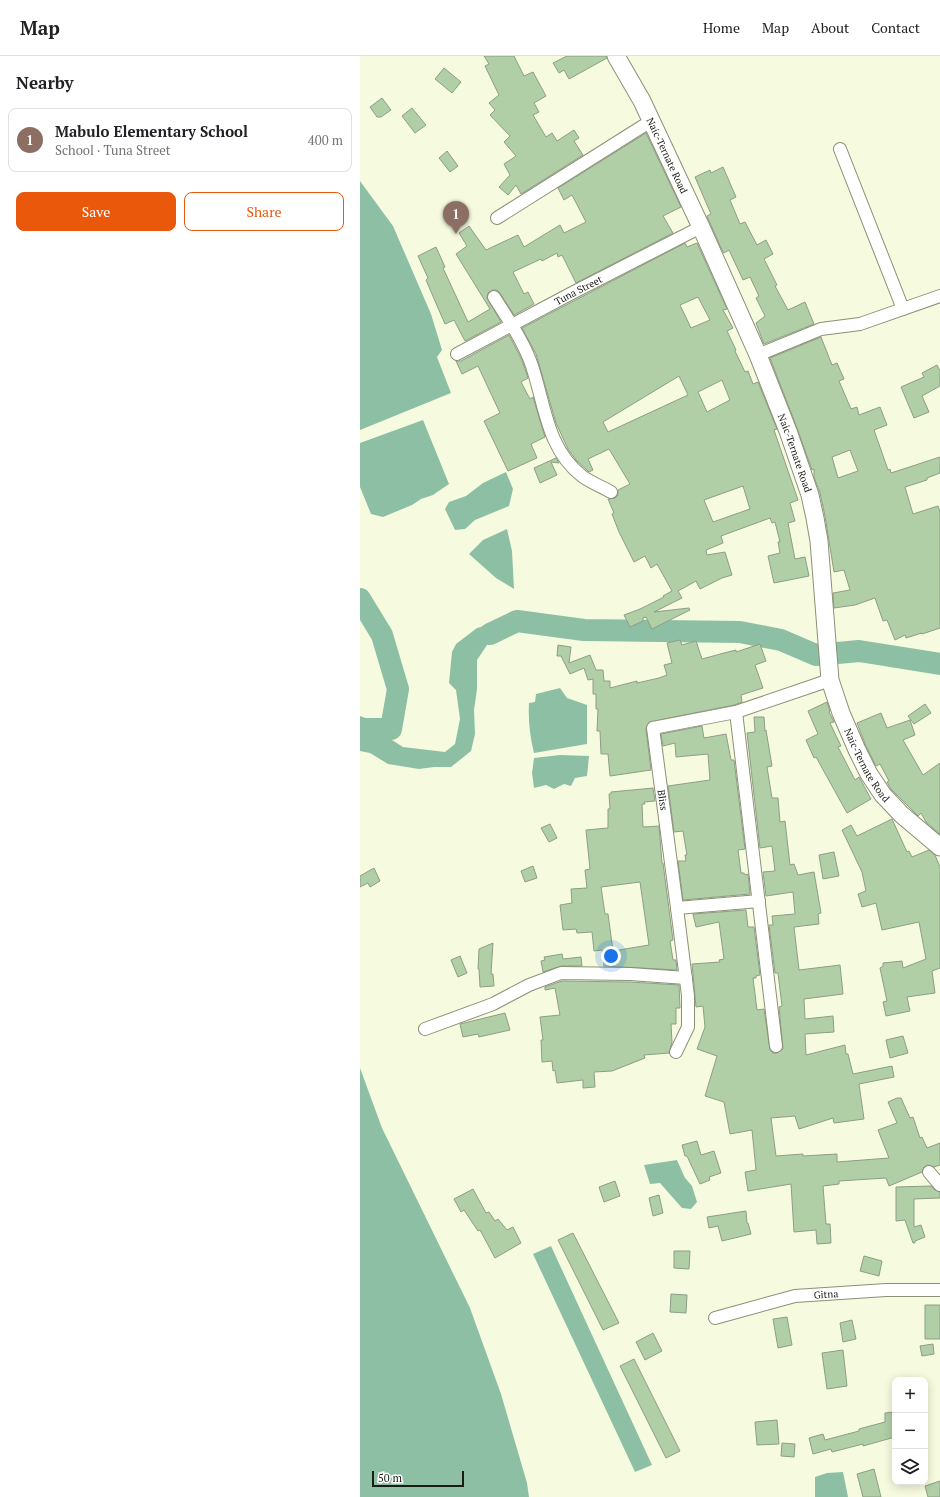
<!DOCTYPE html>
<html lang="en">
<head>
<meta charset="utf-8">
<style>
  :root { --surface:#fff; --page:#f2f2f2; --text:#202124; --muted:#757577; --line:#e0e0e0; --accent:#ea580c }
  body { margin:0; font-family:"PT Serif",serif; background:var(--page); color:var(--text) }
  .controls { position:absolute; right:12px; bottom:12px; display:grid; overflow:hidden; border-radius:8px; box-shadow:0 2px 10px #0003 }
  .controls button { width:36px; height:36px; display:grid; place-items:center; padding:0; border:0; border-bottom:1px solid var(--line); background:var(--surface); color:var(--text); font:20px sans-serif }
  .scale { position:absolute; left:12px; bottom:10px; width:92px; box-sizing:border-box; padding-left:4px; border:2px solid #1b1d13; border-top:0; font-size:11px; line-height:14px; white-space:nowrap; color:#1b1d13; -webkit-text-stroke:3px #fff; paint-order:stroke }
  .you { position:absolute; left:251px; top:900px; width:14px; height:14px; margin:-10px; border:3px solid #fff; border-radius:50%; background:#1a73e8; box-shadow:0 0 0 6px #1a73e833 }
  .badge { display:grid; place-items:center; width:26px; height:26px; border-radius:50%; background:var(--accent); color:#fff; font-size:13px; font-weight:700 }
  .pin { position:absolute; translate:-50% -33px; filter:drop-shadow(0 1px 2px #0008) }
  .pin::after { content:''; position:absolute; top:21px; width:14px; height:12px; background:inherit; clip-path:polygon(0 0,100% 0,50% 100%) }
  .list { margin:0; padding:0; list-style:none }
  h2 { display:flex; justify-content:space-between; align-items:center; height:52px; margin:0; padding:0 16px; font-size:17px }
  h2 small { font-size:13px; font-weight:400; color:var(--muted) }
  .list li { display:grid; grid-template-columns:26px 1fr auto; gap:12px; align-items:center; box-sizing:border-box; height:64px; margin:0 8px 8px; padding:0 8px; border:1px solid var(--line); border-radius:8px }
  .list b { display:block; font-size:15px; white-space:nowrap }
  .list p { margin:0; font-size:13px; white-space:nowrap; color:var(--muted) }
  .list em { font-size:13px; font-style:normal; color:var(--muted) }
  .actions { display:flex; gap:8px; padding:12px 16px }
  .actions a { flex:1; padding:9px 0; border:1px solid var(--accent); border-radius:8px; text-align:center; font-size:14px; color:var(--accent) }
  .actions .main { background:var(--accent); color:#fff }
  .icon { flex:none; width:22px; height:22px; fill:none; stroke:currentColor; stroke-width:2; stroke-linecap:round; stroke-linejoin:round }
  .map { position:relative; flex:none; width:580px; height:1441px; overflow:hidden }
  header { display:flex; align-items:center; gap:24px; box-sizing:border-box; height:56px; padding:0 20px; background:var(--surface); border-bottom:1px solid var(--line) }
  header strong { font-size:19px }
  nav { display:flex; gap:22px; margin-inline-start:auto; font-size:14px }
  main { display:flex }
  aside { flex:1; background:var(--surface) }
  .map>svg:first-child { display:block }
  .water { fill:#8dbfa5 }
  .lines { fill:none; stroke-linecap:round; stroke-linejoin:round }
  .river { stroke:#8dbfa5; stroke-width:22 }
  .building { fill:#b0cfa6; stroke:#8d9e87; fill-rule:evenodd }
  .minor-casing { stroke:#8b9076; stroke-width:14 }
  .secondary-casing { stroke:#8b9076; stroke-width:19 }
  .minor { stroke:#fff; stroke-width:12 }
  .secondary { stroke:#fff; stroke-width:17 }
  .labels { text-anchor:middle; stroke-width:3; stroke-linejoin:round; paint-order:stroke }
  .street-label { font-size:10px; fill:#1b1d13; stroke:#fff }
</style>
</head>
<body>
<header>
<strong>Map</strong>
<nav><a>Home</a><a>Map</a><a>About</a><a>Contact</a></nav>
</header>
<main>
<aside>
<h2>Nearby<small></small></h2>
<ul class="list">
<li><span class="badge" style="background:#8d6e63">1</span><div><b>Mabulo Elementary School</b><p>School · Tuna Street</p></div><em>400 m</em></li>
</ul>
<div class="actions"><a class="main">Save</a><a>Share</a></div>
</aside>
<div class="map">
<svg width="580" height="1441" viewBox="0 0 580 1441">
  <rect width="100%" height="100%" fill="#f6fbdf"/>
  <path class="water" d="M0 125 33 170 71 258 82 294 77 301 91 337 0 374Z
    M63 364 89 428 73 439 61 443 52 449 23 461 11 458 0 431V387Z
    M146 416 153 433 149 450 115 464 105 473 95 474 85 453 89 446 106 440 123 427Z
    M147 473 152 495 154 533 136 522 109 498 123 484Z
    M157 565 129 586 117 604V633L114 654 115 678 111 695 91 711H74L59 713 28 708 10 697 0 695V660L11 664 32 684 43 691 85 696 95 688 100 663 96 634 89 627 92 596 96 588 117 572 140 566Z
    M200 632 207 642 227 649V688L174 697C170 680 168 665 169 647L175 646 176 638Z
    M200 699 229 700 227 720 215 722 211 730 204 728 194 733 186 729 174 732 172 717 174 702Z
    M0 1012 22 1072 110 1252 141 1338 167 1427 169 1441H0Z
    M317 1104 325 1122 332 1130 337 1146 331 1153 322 1152 300 1127 290 1128 284 1109Z
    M191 1190 292 1409 275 1416 173 1198Z
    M483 1416 488 1441H455V1421L467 1417Z"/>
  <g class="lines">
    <path class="river" d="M0 543 22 579 38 633 31 673H0
      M130 578 157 565 224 574 380 576 421 584 456 599 499 595 580 608"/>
  </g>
  <path class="building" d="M124 0H154L164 20 173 16 186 40 174 47 179 56 173 59 186 81 192 77 197 85 214 74 219 82 214 85 223 99 161 138 156 129 148 139 139 131 150 119 144 108 156 100 144 86 150 80 130 59 135 54 129 47 139 39 125 10 129 8Z
    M207 0H246L247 2 209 23 204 14 199 17 193 7Z
    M84 12 101 26 92 37 75 23Z
    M22 42 31 54 21 61H17L10 51Z
    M52 52 66 69 55 77 42 60Z
    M286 77 321 151 303 160 313 177 216 227 202 199 198 201 197 197 182 205 181 203 153 216 164 238 168 236 174 248 154 259 140 237 137 234H133L128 237 127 242 141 266 105 285 94 264 85 268 66 224 68 222 58 200 76 191 85 211 83 212 108 266 130 253 96 198 107 190 99 177 109 170 126 194 158 179 164 191 200 169 204 177 226 166 212 139 204 144 198 132Z
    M87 95 98 110 90 116 79 102Z
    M363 111 376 141 370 144 380 168 385 166 397 189 406 184 413 198 404 203 417 229 415 230 428 254 445 246 454 268 404 288 396 267 405 260 396 242 399 240 390 221 383 224 369 194 364 197 361 192 347 160 351 158 335 121 350 114 351 117Z
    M325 187 327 191 337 187 367 253 363 254 373 272 367 275 376 294 375 295 385 316 388 315 393 328 398 326 417 373 414 374 438 444 430 447 435 465 428 467 435 503 445 501 449 520 414 527 408 500 420 497 418 486H420L415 466 412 467 410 462 361 480 363 487 346 494 347 499 365 496 372 519 362 522 340 533 336 525 318 535 322 542 294 556 329 552 330 554 292 573 286 561 283 562V565L270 571 264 559 280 553 304 541 303 540 312 535 297 508 291 512 285 500 274 506 259 476 252 458 254 457 248 443 255 442 258 439V434L270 428 249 393 228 403 233 414 229 416 216 404 208 393 196 367 176 298 162 272ZM338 241 350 264 331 272 320 249ZM319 320 328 339 248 376 243 366ZM362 324 370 344 347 356 338 336ZM383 430 390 453 353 466 344 444Z
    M149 279 162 304 168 322 161 326 170 343 173 341 185 381 171 388 177 402 148 415 124 365 140 357 118 310 102 318 96 305H101Z
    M461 281 472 309 477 307 484 323 479 325 491 353 497 351 499 359 520 351 527 369 514 374 528 414 530 413 531 417 580 401V417L567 422V424L545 431 553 458 578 450 580 456V572L562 578V577L546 582 545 579 535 584 527 564 523 565 515 542 495 549 474 552 473 537 490 534 484 514 474 516 465 460 460 437 454 421V413L452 414 437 372 410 302ZM490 394 498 415 478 422 472 401Z
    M577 309 580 315V330L562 340 569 356 554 362 541 331 564 321 562 317Z
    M196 402 199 407 191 406 197 419 180 427 174 412Z
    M320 584 322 589 336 585 342 603 364 597 376 594V596L400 588 406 605 395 609 403 632 381 639 382 646 374 649 289 666 286 673 291 714 250 720 248 698H241L240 675H237L238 653H236V638H233V623L228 624 224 612 210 618 201 600H197L198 589 211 591 209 607 230 599 236 614H243L244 625H250V632L277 625V627L299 622 307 619 304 609 312 607 307 587Z
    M467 646 470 655 469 656 474 666 470 667 481 690 478 691 495 724 499 721 511 743 487 757 456 701 454 702 446 684 458 678 448 655Z
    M565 648 571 657 554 668 548 660Z
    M521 657 527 672 550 664 555 679 543 684 563 719 580 707V778L566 766 561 757 558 760 531 733 527 726 529 725 520 708 516 710 506 690 497 667Z
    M394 661H404L405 675 406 674 412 710 407 711 412 742H418L420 766 425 765 430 809 434 808 438 819 454 816 461 857 458 858 459 868 434 871 439 914 480 909 483 938 444 943 445 963 473 960 474 976 445 978 446 999 485 989 486 998H488L493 1018 532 1010 534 1021 499 1028 504 1063 474 1067 473 1062 439 1073 435 1060 411 1062 416 1100 443 1098V1100L477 1098V1106L529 1102 518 1074 537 1067 528 1046 537 1042H541L550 1062 553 1061 560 1082 562 1081 567 1092 580 1087V1109L574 1111 567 1109 564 1111 562 1116 529 1130 526 1122 479 1125V1128L463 1130 466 1168H470L471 1187 457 1188 456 1174 434 1176 431 1128 388 1135 385 1116 396 1114 392 1074 370 1078 364 1046 345 1040 357 1000 337 993 345 971 343 950 336 951 332 908 360 906 359 904 364 903 359 866 336 871 333 858 386 854 388 871H394L400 919 396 920V922H393L397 954 404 953 410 994 413 997H417L423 993 419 951 422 950 418 917H415L409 869H413L412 860 435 858 433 836 406 840 403 816 415 815 412 790 400 792 387 677 395 676Z
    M342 670 344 682 366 678 371 704H374L385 793 378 794 381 817H384L385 819 388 818 390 838 323 844 318 805H326L325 799H327L323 775 314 776 308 730 350 724 348 698 316 701 315 687 303 690 301 678Z
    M293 732 295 745 284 746 285 748H282L283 771 299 770 302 807H303L313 884 310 885 313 904H316L317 914 244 910 242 894 234 895 232 876 217 877 216 873 203 874 200 849 212 847 211 833 227 832 225 814 230 813 226 774 248 772V753H250L249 738H251V736ZM280 826 289 889 253 895 248 858H245L241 831Z
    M532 763 547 796 549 795 552 801 569 794 575 799 580 811V912L572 915 575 937 547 941 550 955 526 960 523 946 527 945 520 912 523 910V907L542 905 543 912 566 903 559 866 522 874 516 847 502 851 498 838 506 835 502 816 482 774 491 769 497 780Z
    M190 768 197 782 189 786 181 772Z
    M474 796 479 820 463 823 459 799Z
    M173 810 177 822 165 826 161 815Z
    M14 812 20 825 10 831 8 827 0 831V820Z
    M133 887 131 918H133L134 930 120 931 119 913H118L119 893Z
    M202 898 203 903 221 901 222 910H201L183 916 181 905 185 904 184 901Z
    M100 900 107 917 98 921 91 904Z
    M202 925 270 926 319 929 320 952H316V968H311L312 986 309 997 284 999 285 1002 252 1015 234 1016 235 1031 223 1032V1024L197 1027 195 1014 193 1015 192 1005 182 1006 181 984H183L180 961 200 959 195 932 185 934V931Z
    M145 957 150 974 119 981 118 978 103 981 100 968Z
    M543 980 548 997 530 1002 526 984Z
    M337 1085 341 1099 354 1095 361 1117 349 1121 350 1124 340 1128 327 1100H325L322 1089Z
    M255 1125 260 1140 244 1146 239 1131Z
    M571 1130 575 1134 580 1136V1142L554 1143V1171L561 1169 565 1181 555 1185V1187H553L545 1164 536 1165V1131Z
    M113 1133 126 1157 129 1156 135 1165 138 1163 147 1174 153 1171 161 1187 135 1202 120 1174 118 1175 104 1154 101 1156 94 1143Z
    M299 1139 303 1157 293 1160 289 1142Z
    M386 1155 387 1167H388L391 1178 362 1185 358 1170 349 1172 347 1161Z
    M213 1177 259 1267 243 1274 198 1184Z
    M314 1195H330L329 1213 314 1212Z
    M504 1200 522 1205 519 1220 500 1215Z
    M311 1238 327 1239 326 1257 310 1256Z
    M565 1249H580V1283H565Z
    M427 1261 432 1289 418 1292 413 1263Z
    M492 1264 496 1283 483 1286 480 1267Z
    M293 1277 302 1295 285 1304 276 1286Z
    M573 1288 574 1298 562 1300 560 1290Z
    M483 1294 487 1330 467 1333 462 1297Z
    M274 1303 320 1395 306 1402 260 1310Z
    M535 1356V1381L503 1390V1388L472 1396 471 1393 453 1398 449 1382 463 1378 465 1384 499 1375V1373L525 1366V1357Z
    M417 1364 419 1388 397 1389 395 1366Z
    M422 1387 435 1388 434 1401 421 1400Z
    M514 1413 521 1441H503L497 1418Z
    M580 1425V1441H568L565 1430Z"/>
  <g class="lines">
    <g class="minor-casing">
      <g id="minor">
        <path d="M480 93 543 253"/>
        <path d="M137 162 291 65"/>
        <path d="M134 241C148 263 164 286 172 310 185 349 187 393 222 420 230 426 242 431 251 436"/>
        <path id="s1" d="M97 298 212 237 341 171"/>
        <path d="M398 299 461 273 500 268 580 240"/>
        <path d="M376 656 416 990"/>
        <path d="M317 852 399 845"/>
        <path d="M65 973 133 948 169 929 201 917 270 918 326 922"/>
        <path d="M316 996 328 971V940L317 852 293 672 376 656 470 624"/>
        <path d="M569 1116 580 1129"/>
        <path id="s2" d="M355 1262 435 1240 526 1234H580"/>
      </g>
    </g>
    <g class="secondary-casing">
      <g id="secondary">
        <path id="s3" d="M256 0 282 45 341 171 398 299 428 375 450 439 455 462 459 485 470 624 481 657 497 694 509 718 523 739 542 759 580 791"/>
      </g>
    </g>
    <use href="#minor" class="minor"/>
    <use href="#secondary" class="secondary"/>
  </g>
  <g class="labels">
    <g class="street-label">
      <text dy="4" stroke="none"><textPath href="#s3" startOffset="112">Naic-Ternate Road</textPath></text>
      <text dy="4" stroke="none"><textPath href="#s1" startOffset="137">Tuna Street</textPath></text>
      <text dy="4" stroke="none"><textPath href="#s3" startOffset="436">Naic-Ternate Road</textPath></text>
      <text dy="4" stroke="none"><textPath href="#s3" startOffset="760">Naic-Ternate Road</textPath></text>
      <text transform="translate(303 744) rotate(82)" y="4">Bliss</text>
      <text dy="4" stroke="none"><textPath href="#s2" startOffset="114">Gitna</textPath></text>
    </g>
  </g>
</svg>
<div class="controls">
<button>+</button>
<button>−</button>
<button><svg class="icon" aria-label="layers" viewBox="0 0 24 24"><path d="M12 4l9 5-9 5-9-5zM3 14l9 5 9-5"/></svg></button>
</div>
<div class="scale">50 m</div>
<div class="you"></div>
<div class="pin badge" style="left:96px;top:178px;background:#8d6e63">1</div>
</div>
</main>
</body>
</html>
